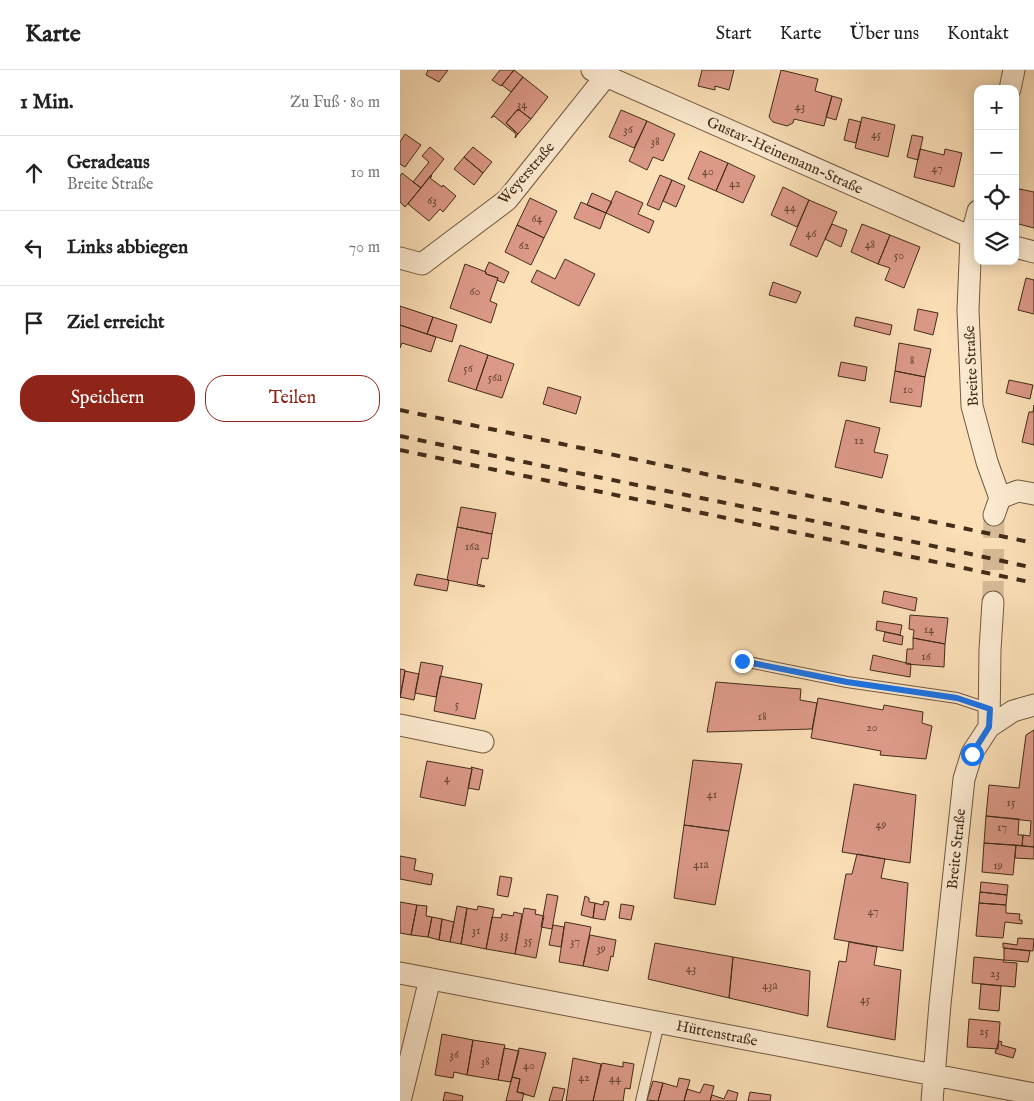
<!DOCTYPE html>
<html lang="de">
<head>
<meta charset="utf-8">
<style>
  :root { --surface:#fff; --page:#f2f2f2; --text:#222; --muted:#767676; --line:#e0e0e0; --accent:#8f2418 }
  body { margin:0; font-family:"IM FELL English",serif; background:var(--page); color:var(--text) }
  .controls { position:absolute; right:15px; top:15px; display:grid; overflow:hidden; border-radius:10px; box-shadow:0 2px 12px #0003 }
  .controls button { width:45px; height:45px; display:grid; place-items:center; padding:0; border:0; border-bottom:1px solid var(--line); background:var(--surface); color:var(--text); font:25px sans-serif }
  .stop { position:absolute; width:15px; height:15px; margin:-11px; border:4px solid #1a73e8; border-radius:50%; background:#fff }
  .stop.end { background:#1a73e8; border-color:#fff; box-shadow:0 1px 5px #0008 }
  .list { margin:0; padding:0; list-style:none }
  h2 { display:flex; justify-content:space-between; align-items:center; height:65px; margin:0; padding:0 20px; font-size:21px }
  h2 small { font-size:16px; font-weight:400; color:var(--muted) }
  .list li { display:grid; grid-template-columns:32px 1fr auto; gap:15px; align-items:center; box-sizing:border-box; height:75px; padding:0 20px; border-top:1px solid var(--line) }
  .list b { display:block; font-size:19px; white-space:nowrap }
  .list p { margin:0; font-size:16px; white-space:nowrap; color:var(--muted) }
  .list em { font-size:16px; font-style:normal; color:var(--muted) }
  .actions { display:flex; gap:10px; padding:15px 20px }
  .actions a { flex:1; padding:11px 0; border:1px solid var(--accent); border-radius:20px; text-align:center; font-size:18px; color:var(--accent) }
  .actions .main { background:var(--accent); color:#fff }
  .icon { flex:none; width:28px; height:28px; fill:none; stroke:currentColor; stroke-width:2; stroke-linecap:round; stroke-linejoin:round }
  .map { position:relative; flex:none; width:634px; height:1031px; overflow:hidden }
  header { display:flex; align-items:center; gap:30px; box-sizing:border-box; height:70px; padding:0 25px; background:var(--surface); border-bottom:1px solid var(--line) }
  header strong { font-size:24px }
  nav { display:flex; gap:28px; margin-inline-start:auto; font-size:18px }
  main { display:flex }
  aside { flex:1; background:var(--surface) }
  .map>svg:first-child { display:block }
  .building { fill:#dc9988; stroke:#422c19 }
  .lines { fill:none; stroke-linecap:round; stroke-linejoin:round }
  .street-tunnel { stroke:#d6bb97; stroke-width:21; stroke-dasharray:21 11; stroke-linecap:butt }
  .lane-casing { stroke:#705940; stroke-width:12 }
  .street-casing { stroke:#705940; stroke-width:23 }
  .lane { stroke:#fcead0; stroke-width:10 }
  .street { stroke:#fcead0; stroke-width:21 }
  .rail { stroke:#422c19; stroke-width:4; stroke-dasharray:9 9; stroke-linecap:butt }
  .route { stroke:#1a73e8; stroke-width:6 }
  .labels { text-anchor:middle; stroke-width:5; stroke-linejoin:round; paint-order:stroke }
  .number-label { font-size:12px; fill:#684735 }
  .street-label { font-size:15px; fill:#422c19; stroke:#fcead0 }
</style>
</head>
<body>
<header>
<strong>Karte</strong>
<nav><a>Start</a><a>Karte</a><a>Über uns</a><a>Kontakt</a></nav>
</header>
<main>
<aside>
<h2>1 Min.<small>Zu Fuß · 80 m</small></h2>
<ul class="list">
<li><svg class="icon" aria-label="ahead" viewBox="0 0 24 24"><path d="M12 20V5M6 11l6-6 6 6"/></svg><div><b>Geradeaus</b><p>Breite Straße</p></div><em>10 m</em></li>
<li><svg class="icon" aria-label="left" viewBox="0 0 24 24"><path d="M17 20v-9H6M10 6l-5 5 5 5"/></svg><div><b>Links abbiegen</b></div><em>70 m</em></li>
<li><svg class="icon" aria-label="arrive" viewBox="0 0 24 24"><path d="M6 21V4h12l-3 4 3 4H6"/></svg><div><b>Ziel erreicht</b></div></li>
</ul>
<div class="actions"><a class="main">Speichern</a><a>Teilen</a></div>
</aside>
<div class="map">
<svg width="634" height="1031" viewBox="0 0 634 1031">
  <rect width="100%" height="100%" fill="#fbdfb7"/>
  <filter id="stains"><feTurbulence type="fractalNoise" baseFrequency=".004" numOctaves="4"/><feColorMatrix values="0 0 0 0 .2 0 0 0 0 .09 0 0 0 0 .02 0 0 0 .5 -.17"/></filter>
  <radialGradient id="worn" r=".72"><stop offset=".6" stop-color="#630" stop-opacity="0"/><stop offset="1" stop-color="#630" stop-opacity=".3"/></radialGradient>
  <path class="building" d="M28 0H48L39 12 26 5Z
    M100 0H114L101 16 92 10Z
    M114 0 123 7 111 22 102 15Z
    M302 0H334L329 20 315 16V20L298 16Z
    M381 0 418 9 415 21 432 26 424 56 394 49 393 53 387 56 373 52 369 47Z
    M123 7 148 27 131 49 118 39 106 53 118 64 115 68 116 64 94 46 91 48Z
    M432 26 442 29 436 50 426 47Z
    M118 39 131 49 118 64 106 53Z
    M221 40 247 51 234 78 209 67Z
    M462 47 495 55 488 87 455 78Z
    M449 49 461 52 456 73 444 70Z
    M247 51 275 64 263 91 253 87 247 100 229 91Z
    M5 64 21 75 5 97 0 94V72Z
    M512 65 523 67 518 90 507 87Z
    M30 77 44 89 21 118 13 112 29 92 22 86Z
    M73 77 92 92 83 103 64 87Z
    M520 79 544 85 545 79 562 83 554 117 514 107Z
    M300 81 328 93 316 121 288 109Z
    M64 87 83 103 74 115 54 99Z
    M328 93 355 106 343 133 316 121Z
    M2 103 21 118 5 137 0 132V106Z
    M31 105 32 106 30 108 42 117 43 115 56 126 43 142 40 139 29 151 8 134Z
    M260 105 272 110 259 140 247 135Z
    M272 110 285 116 276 137 263 131Z
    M383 117 409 130 397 157 371 145Z
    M615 118 634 122V158L615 153Z
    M216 121 243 133 238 144 254 151 249 163 206 143Z
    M192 123 212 132 206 143 187 135Z
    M130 128 157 141 144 168 117 155Z
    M409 130 437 142 417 187 390 175Z
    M181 132 206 143 200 159 174 148Z
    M432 154 447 160 441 177 425 169Z
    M462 154 490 165 478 194 451 182Z
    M117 155 144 168 131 195 105 182Z
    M490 165 520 177 504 218 485 210 490 198 478 194Z
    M165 189 195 204 179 236 131 212 137 200 155 209Z
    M89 192 109 202 104 213 97 210 98 208 86 204 85 201Z
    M65 194 86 202V204L98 208 90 231 97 234 91 253 50 238Z
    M626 208 634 210V244L618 240Z
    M373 212 401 222 396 233 369 225Z
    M0 236 33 247 27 264 0 255Z
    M518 239 538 243 533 265 514 260Z
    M33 247 57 255 52 272 27 264Z
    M456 247 492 255 490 265 454 256Z
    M0 255 36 267 31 282 2 273 0 278Z
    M499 273 531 279 525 307 495 301Z
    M60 275 88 285 76 320 48 311Z
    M88 285 114 294 102 328 76 320Z
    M441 292 467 297 465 311 438 306Z
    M495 301 525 307 521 337 490 332Z
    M609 310 633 315 630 329 606 323Z
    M148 317 181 327 176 344 143 334Z
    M634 335V375L622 372 629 342H633Z
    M446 350 480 358 474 382 488 385 482 408 435 397Z
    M61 437 96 443 92 464 57 457Z
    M57 457 92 464 88 489 82 488 77 514 85 516 84 517 47 510Z
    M17 504 49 510 47 521 14 515Z
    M484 521 517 528 515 541 482 533Z
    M510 545 548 548 545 574 513 568 514 560 509 559Z
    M477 551 502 555 500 565 476 560Z
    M485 562 503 566 502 575 483 571Z
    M513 568 545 574 544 597 506 594 507 579H513Z
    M473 585 511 594 510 607 470 600Z
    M21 592 43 596 36 627 15 623Z
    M0 599 5 600V601L0 628Z
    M5 601 19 604 14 630 0 627Z
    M40 606 82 614 75 649 34 641Z
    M316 612 401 619 400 630 417 633 412 659 307 662Z
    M418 628 483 640 484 635 523 642 522 653 532 656 526 689 480 685 481 681 411 668Z
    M634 660V777L622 776 623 765 630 766 631 751 586 746 589 715 619 718 626 665Z
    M293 690 342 694 329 761 284 755Z
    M27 691 72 699 65 736 20 727Z
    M71 697 83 700 79 720 68 718 72 699Z
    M454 714 516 725 510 793 442 782Z
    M586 746 619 749 618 765H623L622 776 584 773Z
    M284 755 329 761 315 835 274 828Z
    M584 773 616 775 613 805 582 802Z
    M616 775 634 777V789L615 788Z
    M457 784 485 789 481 808 508 813 503 881 434 869 446 804H452Z
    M0 786 16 789 14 800 33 804 31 815 0 809Z
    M100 806 112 808 108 827 97 825Z
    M581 812 608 815 607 825 580 822Z
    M580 822 607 825 606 835 579 833Z
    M147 824 158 826 152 859 141 857Z
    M185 826 189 828V832L195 833 193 848 181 845Z
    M204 831 209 832 205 850 193 848 195 833 203 835Z
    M0 832 17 835 11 865 0 863Z
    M579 833 606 835V843L620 844 619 850H622V854L605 852 603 868 576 866Z
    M221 834 234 836 231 850 219 848Z
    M17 835 27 836 26 846 32 847 28 867 11 865Z
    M57 836 67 838 61 874 50 872Z
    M78 836 94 839 86 879 61 874 67 838 77 840Z
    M124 838 136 840 135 844 144 846 136 888 115 884Z
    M114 842 122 844 115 884 86 879 92 847 101 848 102 844 113 846Z
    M32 847 42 849 39 870 28 867Z
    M42 849 54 852 50 872 39 870Z
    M165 852 191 857 183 896 159 892Z
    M153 855 164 857 161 877 149 875Z
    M190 865 216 870 213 887 211 886 208 901 183 896Z
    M618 868 634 869 633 881 603 878V873L617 875Z
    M449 872 477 877 474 895 501 900 495 970 427 957 439 891 446 892Z
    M255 873 333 887 329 928 248 909Z
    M604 878 630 881 628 892 604 890Z
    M333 887 410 901 408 946 329 928Z
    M574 887 604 890 603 892 617 893 615 917 572 913Z
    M581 914 601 916 599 941 579 939Z
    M569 949 600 952 598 979 567 977Z
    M42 964 73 970 67 1005 54 1002 53 1008 35 1005Z
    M73 970 105 975 98 1010 67 1005Z
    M599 971 602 972 601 975 616 979 613 988 595 983Z
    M104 978 119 981 111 1012 98 1010Z
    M119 978 146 983 134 1027 117 1022 120 1009 112 1007Z
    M173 988 201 994 193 1031H166Z
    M223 992 234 994 230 1019 225 1018 223 1031H193L202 993 223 997Z
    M112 1007 120 1009 117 1022 124 1023 122 1031H106Z
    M279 1008 290 1010 284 1031H258L263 1013 277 1017Z
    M253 1011 263 1013 258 1031 247 1030Z
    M304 1014 314 1016 310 1031H284L287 1019 300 1023Z
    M153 1017 165 1019 162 1031H149Z
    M328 1020 338 1023 336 1031H310L312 1025 324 1029Z
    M45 1022 63 1026 62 1031H43Z
    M350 1022 371 1025 370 1031H348Z"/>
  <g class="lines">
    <path class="street-tunnel" d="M593 532 594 445"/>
    <g class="lane-casing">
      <path id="lane" d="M343 591 447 612 557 628 590 639
        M241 1031 259 953"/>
    </g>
    <g class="street-casing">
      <path id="street" d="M192 0 571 167 578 169
        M610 19 614 0
        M578 141 571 167 568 240 572 336 587 392 600 428 594 445
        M615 177 634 182
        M0 188 22 194 107 130 206 6 207 0
        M600 428 618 421 634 424
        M0 655 83 672
        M589 657 613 641 634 635
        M0 903 634 1024
        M0 1031 30 909
        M532 1031 540 934 564 709 572 683 589 657 590 580 593 532"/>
    </g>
    <use href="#lane" class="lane"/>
    <use href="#street" class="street"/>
    <path class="rail" d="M0 340 634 473
      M0 366C211 411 423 451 634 498
      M0 380 489 482 634 513"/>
  </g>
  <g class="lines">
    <path class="route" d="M342 591 447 612 557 628 590 639 589 657 572 684"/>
  </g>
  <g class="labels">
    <g class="number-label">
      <text x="122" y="38">34</text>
      <text x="400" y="40">43</text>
      <text x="228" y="63">36</text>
      <text x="476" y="68">45</text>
      <text x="255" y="75">38</text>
      <text x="537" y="102">47</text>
      <text x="308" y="105">40</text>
      <text x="335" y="117">42</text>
      <text x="32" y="134">63</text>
      <text x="390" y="141">44</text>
      <text x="137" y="152">64</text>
      <text x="411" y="167">46</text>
      <text x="470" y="178">48</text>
      <text x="124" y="179">62</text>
      <text x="499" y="189">50</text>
      <text x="75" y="225">60</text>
      <text x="512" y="294">8</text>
      <text x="68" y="302">56</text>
      <text x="95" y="311">56a</text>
      <text x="508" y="323">10</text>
      <text x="459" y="374">12</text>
      <text x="72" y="480">16a</text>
      <text x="529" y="563">14</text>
      <text x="526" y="590">16</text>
      <text x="57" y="638">5</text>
      <text x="362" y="650">18</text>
      <text x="472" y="661">20</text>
      <text x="47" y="712">4</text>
      <text x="312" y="728">41</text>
      <text x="611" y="736">15</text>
      <text x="481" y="758">49</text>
      <text x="602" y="761">17</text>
      <text x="301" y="798">41a</text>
      <text x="598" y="799">19</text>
      <text x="473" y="845">47</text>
      <text x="76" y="864">31</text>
      <text x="104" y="868">33</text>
      <text x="128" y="874">35</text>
      <text x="175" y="875">37</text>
      <text x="201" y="882">39</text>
      <text x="291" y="902">43</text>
      <text x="595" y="907">23</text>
      <text x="370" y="919">43a</text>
      <text x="465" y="933">45</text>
      <text x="584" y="965">25</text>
      <text x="54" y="988">36</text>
      <text x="85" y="995">38</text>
      <text x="129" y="999">40</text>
      <text x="184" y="1011">42</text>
      <text x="215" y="1012">44</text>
    </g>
    <g class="street-label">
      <text transform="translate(385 85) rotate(24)" y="5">Gustav-Heinemann-Straße</text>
      <text transform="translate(126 103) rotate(-49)" y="5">Weyerstraße</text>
      <text transform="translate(571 296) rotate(-93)" y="5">Breite Straße</text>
      <text transform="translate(556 779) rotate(-84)" y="5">Breite Straße</text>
      <text transform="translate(317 963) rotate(11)" y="5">Hüttenstraße</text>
    </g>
  </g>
  <rect width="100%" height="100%" filter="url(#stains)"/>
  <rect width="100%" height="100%" fill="url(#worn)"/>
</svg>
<div class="controls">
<button>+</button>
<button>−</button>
<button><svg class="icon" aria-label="locate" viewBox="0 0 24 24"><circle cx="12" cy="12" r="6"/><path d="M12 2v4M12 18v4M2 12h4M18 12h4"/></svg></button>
<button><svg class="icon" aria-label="layers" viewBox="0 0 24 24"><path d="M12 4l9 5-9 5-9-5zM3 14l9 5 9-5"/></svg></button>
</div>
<div class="stop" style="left:572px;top:684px"></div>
<div class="stop end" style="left:342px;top:591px"></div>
</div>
</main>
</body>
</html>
